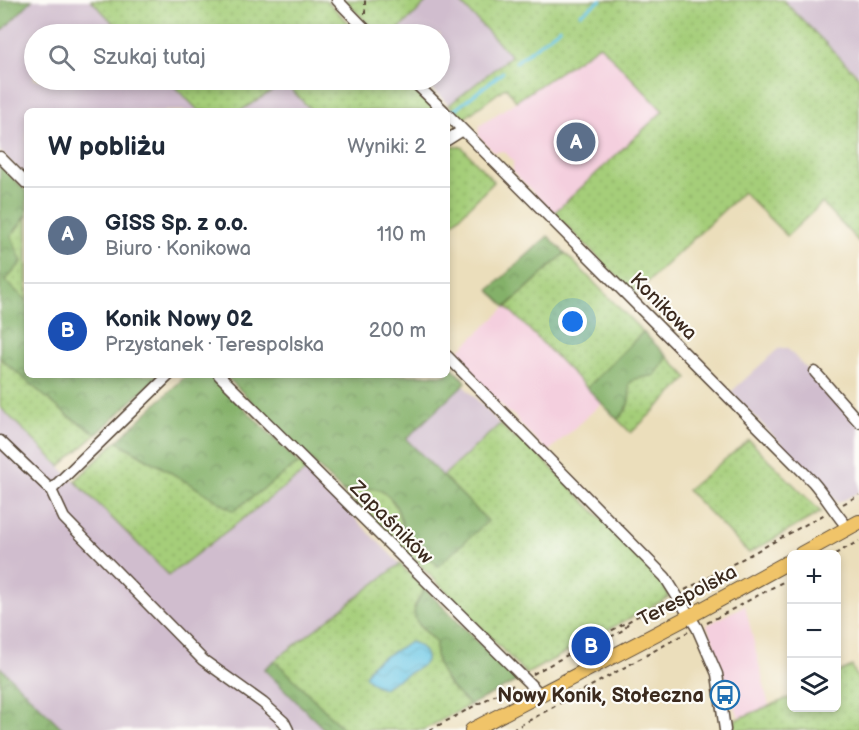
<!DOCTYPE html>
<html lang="pl">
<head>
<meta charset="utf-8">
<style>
  :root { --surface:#fff; --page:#f2f2f3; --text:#1f2937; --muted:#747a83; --line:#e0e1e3; --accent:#ea580c }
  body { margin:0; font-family:"Balsamiq Sans",sans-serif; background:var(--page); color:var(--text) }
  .controls { position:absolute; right:18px; bottom:18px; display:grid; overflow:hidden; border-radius:9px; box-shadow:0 3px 9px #0003 }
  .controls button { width:54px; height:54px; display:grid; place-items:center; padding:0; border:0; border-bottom:2px solid var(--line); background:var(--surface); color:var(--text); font:30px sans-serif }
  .you { position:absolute; left:573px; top:322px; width:21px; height:21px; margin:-15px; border:4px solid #fff; border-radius:50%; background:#1a73e8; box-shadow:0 0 0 9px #1a73e833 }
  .badge { display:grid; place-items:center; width:39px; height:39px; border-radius:50%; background:var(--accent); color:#fff; font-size:20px; font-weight:700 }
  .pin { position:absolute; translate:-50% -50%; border:3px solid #fff; box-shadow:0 2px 6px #0006 }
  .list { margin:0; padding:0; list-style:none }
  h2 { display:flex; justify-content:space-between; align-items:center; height:78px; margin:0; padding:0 24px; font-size:26px }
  h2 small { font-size:20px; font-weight:400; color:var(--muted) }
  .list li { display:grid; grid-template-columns:39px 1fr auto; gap:18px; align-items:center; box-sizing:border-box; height:96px; padding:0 24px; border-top:2px solid var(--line) }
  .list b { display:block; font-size:22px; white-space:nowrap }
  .list p { margin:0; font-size:20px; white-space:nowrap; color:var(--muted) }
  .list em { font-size:20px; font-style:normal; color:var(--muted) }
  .icon { flex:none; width:33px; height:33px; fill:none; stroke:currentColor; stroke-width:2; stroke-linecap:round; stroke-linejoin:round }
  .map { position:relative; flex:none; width:859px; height:730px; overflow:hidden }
  .search { position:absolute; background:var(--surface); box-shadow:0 3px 9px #0003; left:24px; top:24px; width:426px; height:66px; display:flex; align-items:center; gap:15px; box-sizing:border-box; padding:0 21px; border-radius:33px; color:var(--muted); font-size:22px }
  .panel { position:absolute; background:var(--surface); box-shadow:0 3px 9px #0003; left:24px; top:108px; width:426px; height:270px; border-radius:9px }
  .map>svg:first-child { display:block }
  .built { fill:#f4cfde }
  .industrial { fill:#d0bdce }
  .green { fill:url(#green-dots); stroke:#707c4c; stroke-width:1.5 }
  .forest { fill:url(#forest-crowns); stroke:#606e44; stroke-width:1.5 }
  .water { fill:url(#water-waves); stroke:#517882; stroke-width:1.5 }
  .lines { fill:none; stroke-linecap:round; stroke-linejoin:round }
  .stream { stroke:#67c6e5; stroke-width:3 }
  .minor-casing { stroke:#554536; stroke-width:13 }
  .major-casing { stroke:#554536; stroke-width:16 }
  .path { stroke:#554536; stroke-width:2; stroke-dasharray:4.5 4.5; stroke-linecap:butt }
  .minor { stroke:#fff; stroke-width:10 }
  .major { stroke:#f0c469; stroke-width:14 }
  .labels { text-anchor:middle; stroke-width:4.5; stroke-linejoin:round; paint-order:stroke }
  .street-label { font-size:20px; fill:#3b2a1e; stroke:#fdfcf7 }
  .poi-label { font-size:20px; font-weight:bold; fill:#3b2a1e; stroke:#fdfcf7; text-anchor:end }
</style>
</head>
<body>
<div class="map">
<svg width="859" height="730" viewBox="0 0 859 730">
  <defs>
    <pattern id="green-dots" width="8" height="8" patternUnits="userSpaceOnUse" patternTransform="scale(1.5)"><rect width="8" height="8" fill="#a5ce79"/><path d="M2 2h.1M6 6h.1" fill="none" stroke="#8fb168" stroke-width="1.8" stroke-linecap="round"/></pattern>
    <pattern id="forest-crowns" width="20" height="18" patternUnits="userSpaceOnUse" patternTransform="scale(1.5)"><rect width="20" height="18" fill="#84b169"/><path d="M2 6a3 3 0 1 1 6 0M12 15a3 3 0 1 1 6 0" fill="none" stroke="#6d9056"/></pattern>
    <pattern id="water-waves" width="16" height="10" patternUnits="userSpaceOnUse" patternTransform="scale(1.5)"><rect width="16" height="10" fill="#67c6e5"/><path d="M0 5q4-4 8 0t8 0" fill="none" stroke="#5aaac4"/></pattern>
  </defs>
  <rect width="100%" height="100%" fill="#fdfcf7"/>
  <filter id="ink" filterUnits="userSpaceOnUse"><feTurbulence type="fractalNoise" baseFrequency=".0167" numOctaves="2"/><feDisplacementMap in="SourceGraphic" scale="12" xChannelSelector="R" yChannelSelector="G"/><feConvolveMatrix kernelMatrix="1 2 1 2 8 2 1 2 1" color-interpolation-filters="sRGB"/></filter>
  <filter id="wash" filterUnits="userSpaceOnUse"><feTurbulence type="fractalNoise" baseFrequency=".008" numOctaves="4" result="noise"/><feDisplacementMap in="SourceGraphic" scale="24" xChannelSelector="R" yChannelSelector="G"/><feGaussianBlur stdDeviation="1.35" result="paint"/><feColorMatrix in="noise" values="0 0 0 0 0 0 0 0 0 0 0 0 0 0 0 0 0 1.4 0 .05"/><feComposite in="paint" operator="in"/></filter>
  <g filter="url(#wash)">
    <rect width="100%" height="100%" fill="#ebdebb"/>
    <path class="built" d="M600 45 663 111 554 213 513 172V161L504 151 494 152 478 136 479 126Z
      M506 307 602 403 548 452 520 424 515 416 508 412 453 356Z
      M745 605 769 706 739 718 707 625Z"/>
    <path class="industrial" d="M32 0H91L124 34H34V80H168L199 111H27V178L0 151V33Z
      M429 0H458L511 56 449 105 423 80H440V34H394Z
      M783 0H859V77V76Z
      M285 83 312 111H240Z
      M787 348 859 426V492L838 503 731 392 778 349Z
      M463 385 500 424 443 476 406 439Z
      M0 407 169 575 307 470 400 564 264 669 325 730H64L0 667Z"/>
    <path class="green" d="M91 0H326L360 34H124Z
      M344 0H429L394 34H378Z
      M458 0H783L859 77V242L822 203 787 236 743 192 635 294 554 213 663 111 600 45 516 101 506 87 462 120 449 105 511 56Z
      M168 80H405L437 111H312L285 83 240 111H199Z
      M449 146 462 147 494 182 447 229V147Z
      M27 215V301L5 281 21 262 11 236Z
      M565 253 643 332 587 388 507 307Z
      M668 357 688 378 631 433 617 419C629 411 631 398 629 384L635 379 654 375Z
      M0 358 68 416 97 434 60 466 0 407Z
      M500 424 515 439 520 436 661 579 669 597 526 674 429 574 342 491C351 490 359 488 367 487 385 486 397 505 400 519L487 521 443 476Z
      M749 440 821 512 749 553 687 490Z
      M117 441C156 465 196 486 233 511L299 463 307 470 169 575 75 481Z
      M400 564 425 589 414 607 420 627 436 643C432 669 451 690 470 705L423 730H344L274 661Z
      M852 666 859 682V730H735V720L791 697 792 708H836L837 673Z"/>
    <path class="forest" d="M0 0H32L0 33Z
      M0 165 27 192V215L11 236 22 262 5 281 27 301V375H159L97 434 68 416 0 358Z
      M548 236 565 253 506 307 489 290Z
      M643 332 668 357 655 375 635 379 629 384C631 398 629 411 617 419L587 388Z
      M447 362 466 382 406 439 488 521 438 566 407 535C401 526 401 517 397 508 384 481 365 489 342 491L225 375H447Z
      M187 375H211L299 463 233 511C196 486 156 465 117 441Z
      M425 589 517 681 470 705C450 689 433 669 436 643 416 618 404 621 425 589Z
      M274 661 284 669 344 730H325L264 669Z
      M0 667 64 730H0Z"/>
    <path class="water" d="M410 642C419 644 427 652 426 661L423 665 383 688C375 686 370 682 365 676L373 663Z"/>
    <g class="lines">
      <path class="stream" d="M580 14 601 0
        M516 62 560 28
        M452 112 503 72"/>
    </g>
  </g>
  <g filter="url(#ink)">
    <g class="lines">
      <g class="minor-casing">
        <path id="minor" d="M337 0 370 34
          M412 80 444 111
          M447 114 813 482C826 497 835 513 848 528
          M447 140 463 130
          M0 157 27 184
          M447 356 665 577 697 628 717 674 725 730
          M815 372 859 422
          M219 375 540 694
          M0 441 51 490 64 518 203 660 263 703 284 722 288 730
          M51 490 169 375"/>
      </g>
      <g class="major-casing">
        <path id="major" d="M801 554 859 522
          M472 730 690 616 792 560"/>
      </g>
      <path class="path" d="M365 14V0
        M843 504 859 495
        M835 554 859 541
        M685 590 825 514
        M707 623 792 577
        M571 652 579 655 623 630 629 622
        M533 674 667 600
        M430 730 515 684
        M512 730 688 632"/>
      <use href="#minor" class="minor"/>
      <use href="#major" class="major"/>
    </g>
  </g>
  <defs>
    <g id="bus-ring" transform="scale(1.5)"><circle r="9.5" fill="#fdfcf7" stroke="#1f6fb2" stroke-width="1.5"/><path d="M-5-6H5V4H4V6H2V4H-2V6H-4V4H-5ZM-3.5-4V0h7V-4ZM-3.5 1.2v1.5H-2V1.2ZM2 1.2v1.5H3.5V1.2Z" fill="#1f6fb2"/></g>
  </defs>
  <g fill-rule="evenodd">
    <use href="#bus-ring" x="725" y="695"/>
  </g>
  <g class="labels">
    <g class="street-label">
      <text transform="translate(664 306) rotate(45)" y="7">Konikowa</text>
      <text transform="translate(392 522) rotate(45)" y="7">Zapaśników</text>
      <text transform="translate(687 595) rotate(-28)" y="7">Terespolska</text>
    </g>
    <g class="poi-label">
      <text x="704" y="702">Nowy Konik, Stołeczna</text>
    </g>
  </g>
</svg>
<div class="controls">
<button>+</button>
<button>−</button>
<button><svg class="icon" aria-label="layers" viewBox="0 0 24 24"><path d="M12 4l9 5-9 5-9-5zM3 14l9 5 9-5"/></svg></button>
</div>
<div class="you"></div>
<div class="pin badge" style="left:576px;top:142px;background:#5c6f8a">A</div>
<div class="pin badge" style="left:591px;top:646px;background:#1a4fb4">B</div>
<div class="search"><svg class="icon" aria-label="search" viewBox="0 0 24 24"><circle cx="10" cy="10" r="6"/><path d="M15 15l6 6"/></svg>Szukaj tutaj</div>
<section class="panel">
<h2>W pobliżu<small>Wyniki: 2</small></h2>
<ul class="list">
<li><span class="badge" style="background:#5c6f8a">A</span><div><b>GISS Sp. z o.o.</b><p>Biuro · Konikowa</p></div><em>110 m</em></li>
<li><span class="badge" style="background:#1a4fb4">B</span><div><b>Konik Nowy 02</b><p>Przystanek · Terespolska</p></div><em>200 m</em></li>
</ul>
</section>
</div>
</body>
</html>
